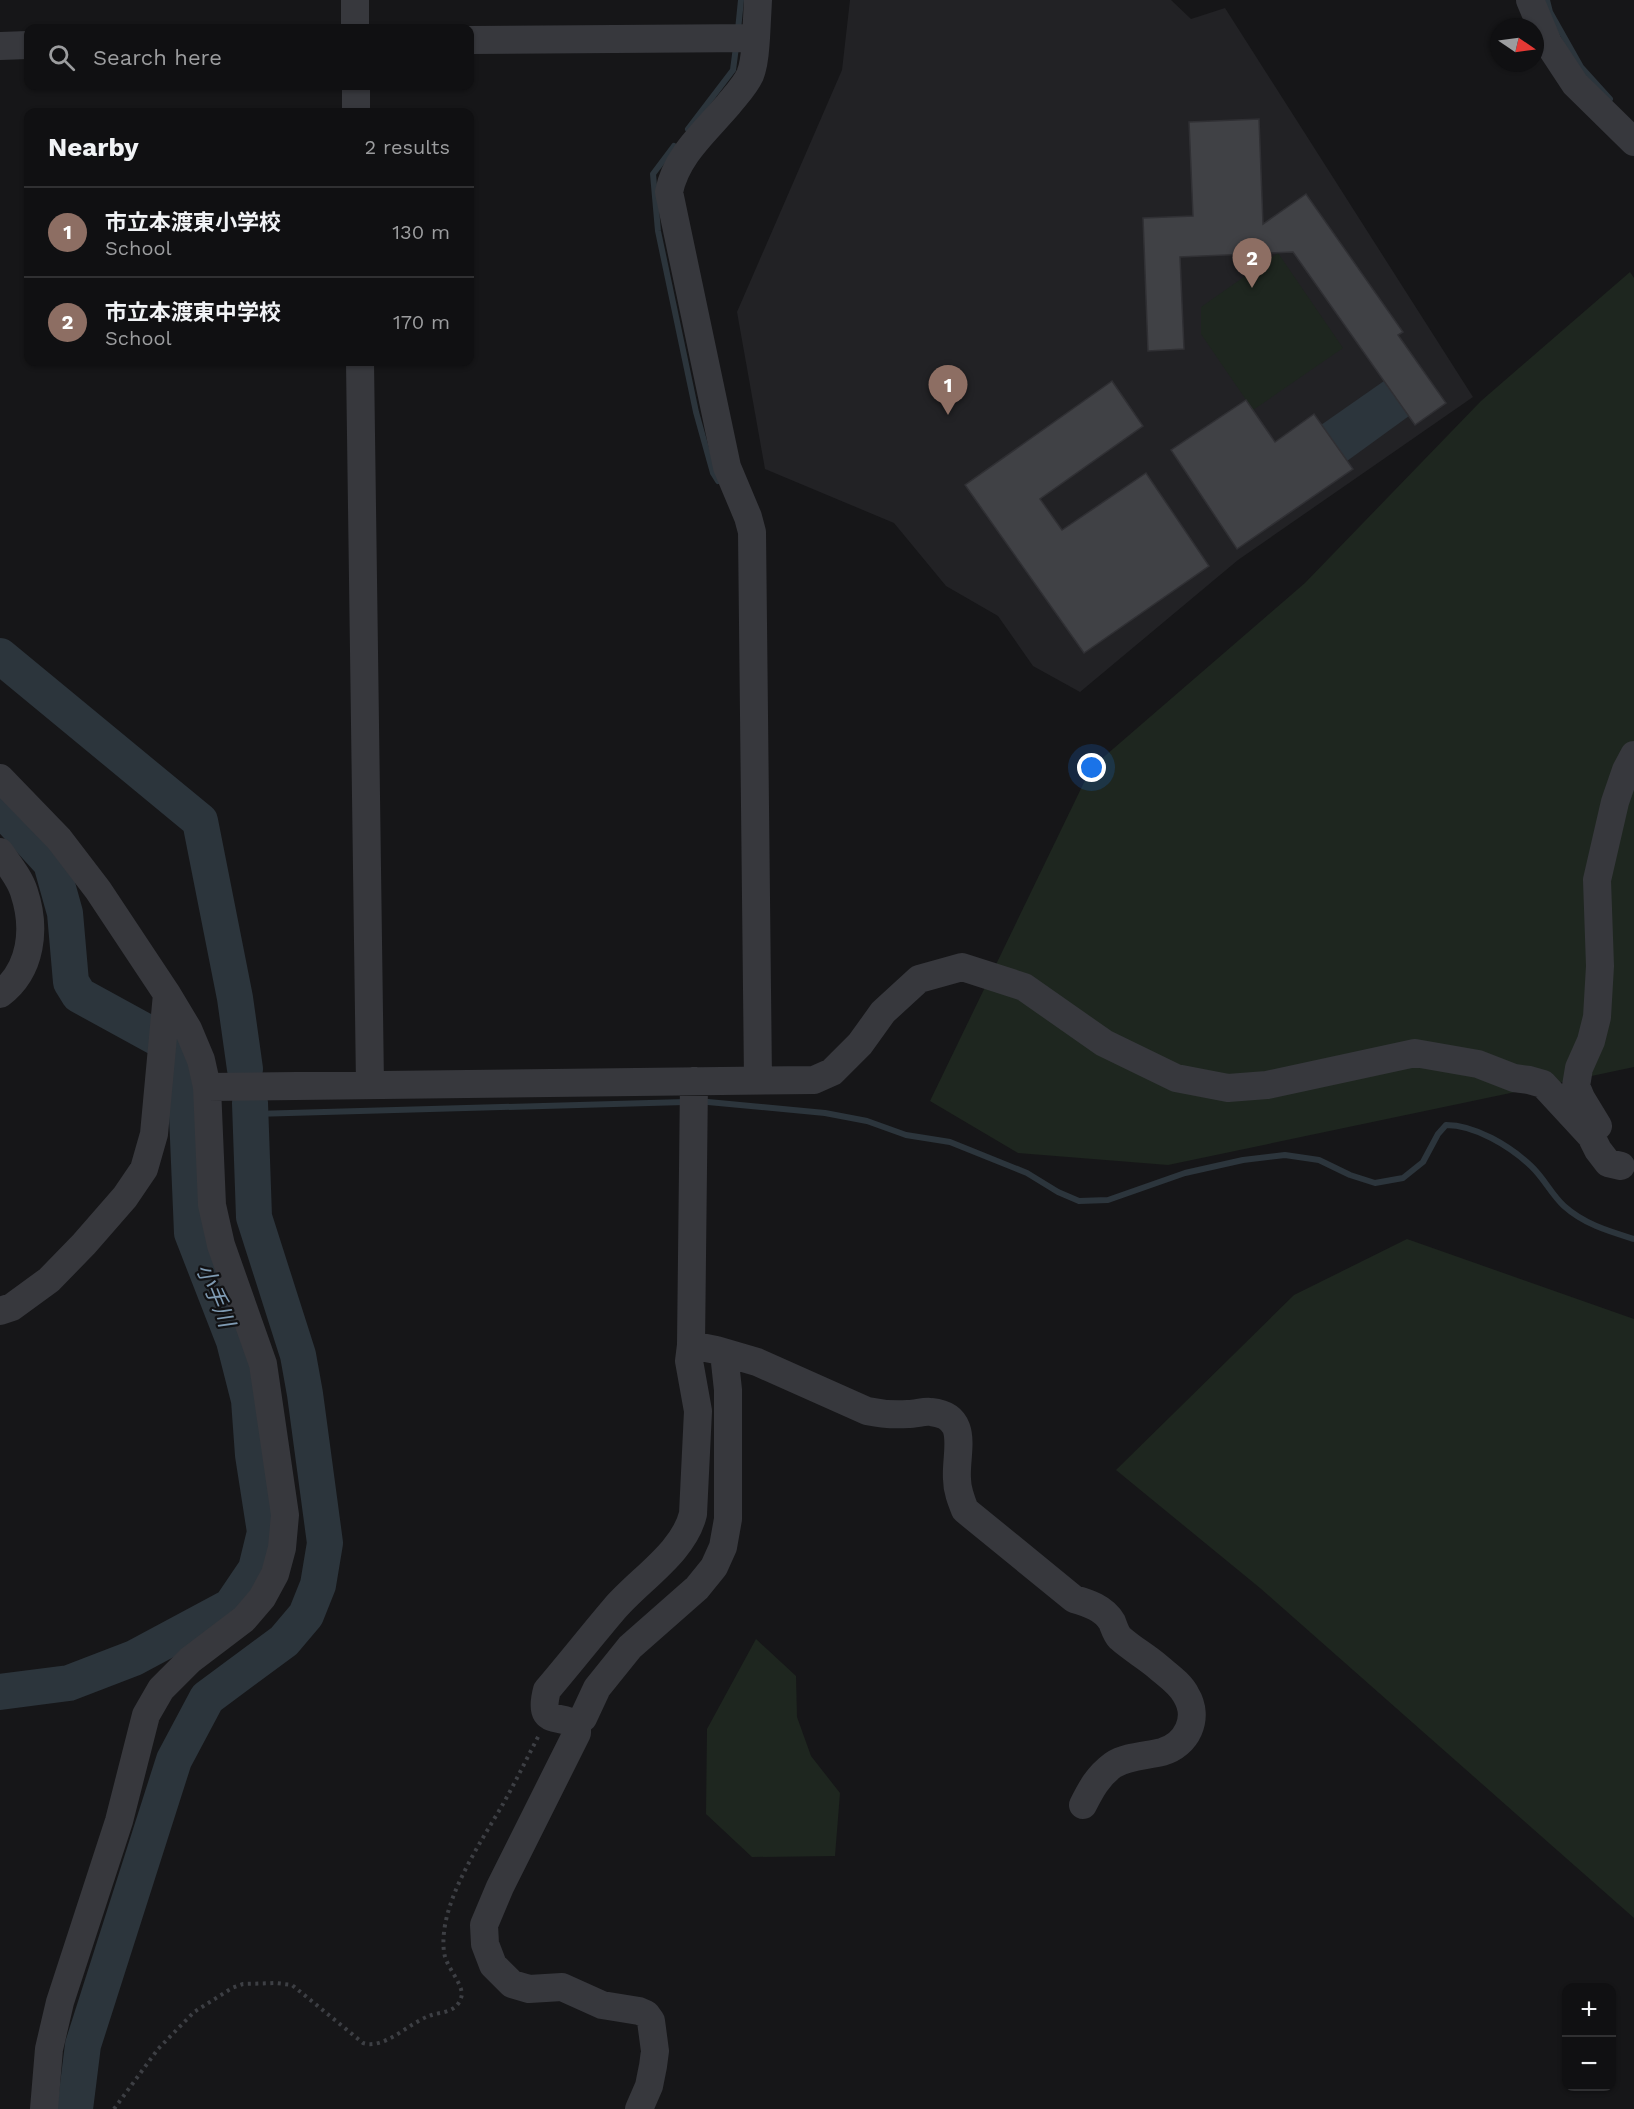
<!DOCTYPE html>
<html lang="en">
<head>
<meta charset="utf-8">
<style>
  :root { --surface:#101012; --page:#19191b; --text:#f1f3f6; --muted:#9c9d9f; --line:#303032; --accent:#db2777 }
  body { margin:0; font-family:"Work Sans","Noto Sans JP",sans-serif; background:var(--page); color:var(--text) }
  .controls { position:absolute; right:18px; bottom:18px; display:grid; overflow:hidden; border-radius:12px; box-shadow:0 2px 4px #0004 }
  .controls button { width:54px; height:54px; display:grid; place-items:center; padding:0; border:0; border-bottom:2px solid var(--line); background:var(--surface); color:var(--text); font:30px sans-serif }
  .compass { position:absolute; left:1490px; top:18px; width:54px; height:54px; border-radius:50%; background:var(--surface); box-shadow:0 2px 4px #0004; rotate:103deg }
  .you { position:absolute; left:1092px; top:768px; width:21px; height:21px; margin:-15px; border:4px solid #fff; border-radius:50%; background:#1a73e8; box-shadow:0 0 0 9px #1a73e833 }
  .badge { display:grid; place-items:center; width:39px; height:39px; border-radius:50%; background:var(--accent); color:#fff; font-size:20px; font-weight:700 }
  .pin { position:absolute; translate:-50% -50px; filter:drop-shadow(0 2px 3px #0008) }
  .pin::after { content:''; position:absolute; top:32px; width:21px; height:18px; background:inherit; clip-path:polygon(0 0,100% 0,50% 100%) }
  .list { margin:0; padding:0; list-style:none }
  h2 { display:flex; justify-content:space-between; align-items:center; height:78px; margin:0; padding:0 24px; font-size:26px }
  h2 small { font-size:20px; font-weight:400; color:var(--muted) }
  .list li { display:grid; grid-template-columns:39px 1fr auto; gap:18px; align-items:center; box-sizing:border-box; height:90px; padding:0 24px; border-top:2px solid var(--line) }
  .list b { display:block; font-size:22px; white-space:nowrap }
  .list p { margin:0; font-size:20px; white-space:nowrap; color:var(--muted) }
  .list em { font-size:20px; font-style:normal; color:var(--muted) }
  .icon { flex:none; width:33px; height:33px; fill:none; stroke:currentColor; stroke-width:2; stroke-linecap:round; stroke-linejoin:round }
  .map { position:relative; flex:none; width:1634px; height:2109px; overflow:hidden }
  .search { position:absolute; background:var(--surface); box-shadow:0 2px 4px #0004; left:24px; top:24px; width:450px; height:66px; display:flex; align-items:center; gap:15px; box-sizing:border-box; padding:0 21px; border-radius:12px; color:var(--muted); font-size:22px }
  .panel { position:absolute; background:var(--surface); box-shadow:0 2px 4px #0004; left:24px; top:108px; width:450px; height:258px; border-radius:12px }
  .map>svg:first-child { display:block }
  .built { fill:#222225 }
  .green { fill:#1e261f }
  .water { fill:#2c353c }
  .lines { fill:none; stroke-linecap:round; stroke-linejoin:round }
  .stream { stroke:#2c353c; stroke-width:6 }
  .river { stroke:#2c353c; stroke-width:36 }
  .building { fill:#404145; stroke:#303034; stroke-width:1.5 }
  .path { stroke:#3d3f44; stroke-width:4; stroke-dasharray:3 4.5; stroke-linecap:butt }
  .minor { stroke:#37383d; stroke-width:28 }
  .labels { text-anchor:middle; stroke-width:4.5; stroke-linejoin:round; paint-order:stroke }
  .water-label { font-size:22px; font-style:italic; fill:#7f9bb3; stroke:#111113 }
</style>
</head>
<body>
<div class="map">
<svg width="1634" height="2109" viewBox="0 0 1634 2109">
  <rect width="100%" height="100%" fill="#161618"/>
  <path class="built" d="M850 0H1171L1191 19 1225 8 1473 397 1238 560 1080 692 1033 666 998 616 946 586 894 523 765 469 737 312 842 70Z"/>
  <path class="green" d="M1278 253 1343 348 1253 410 1201 334V307Z
    M1630 272 1634 278V1067L1168 1165 1018 1153 930 1101 1091 768 1305 583 1481 401Z
    M1407 1239 1634 1319V1918L1260 1588 1116 1470 1294 1295Z
    M756 1639 796 1676 797 1717 811 1756 840 1793 835 1856 752 1857 706 1814 707 1729Z"/>
  <path class="water" d="M1384 381 1409 416 1347 461 1321 425Z"/>
  <g class="lines">
    <path class="stream" d="M1547 0 1550 12 1581 67 1610 99
      M738 30 741 0
      M688 129 733 70 736 47
      M674 146 653 174 658 231 696 412 713 473 718 481
      M708 1102 825 1113 867 1121 906 1135 950 1142 1027 1173 1058 1192 1079 1201 1108 1200 1185 1173 1243 1160 1285 1155 1319 1160 1350 1175 1375 1183 1403 1178 1423 1162 1438 1134 1446 1125C1475 1125 1510 1146 1531 1166 1544 1178 1551 1194 1564 1206 1584 1224 1608 1231 1634 1239
      M251 1114 685 1102"/>
    <path class="river" d="M0 656 200 821 235 998 245 1069
      M0 807 51 863 65 913 71 982 79 995 172 1046 185 1068 192 1233 234 1341 249 1400 253 1455 265 1532 256 1569 231 1606 134 1658 69 1683 0 1692
      M75 2109 83 2045 174 1760 207 1698 284 1641 306 1615 318 1585 325 1543 305 1394 298 1355 254 1217 250 1103"/>
  </g>
  <path class="building" d="M1259 119 1263 224 1306 194 1403 332 1398 335 1446 403 1415 425 1293 252 1180 257 1184 349 1148 351 1143 218 1193 216 1189 122Z
    M1112 381 1143 426 1040 499 1062 530 1146 473 1209 566 1084 653 965 485Z
    M1246 400 1275 442 1314 414 1353 469 1237 549 1171 450Z"/>
  <g class="lines">
    <path class="path" d="M114 2109 158 2049 194 2012 232 1988 243 1984 276 1983 292 1985 363 2043C384 2050 409 2023 429 2016 436 2013 445 2013 452 2009 458 2006 461 2000 462 1994 460 1979 446 1967 444 1952 438 1904 480 1844 503 1804 516 1781 527 1758 539 1735"/>
    <path class="minor" d="M355 0V28
      M1530 0 1548 43 1575 84 1634 142
      M756 38C755 50 755 63 750 75 745 86 736 95 728 105 705 132 676 156 669 192L727 467 748 517 752 532 758 1080
      M470 40 756 38 758 0
      M0 46 28 45
      M356 86V112
      M360 362 370 1085
      M0 778 59 839 98 890 167 994 188 1029 201 1060 207 1087 212 1205 221 1245 263 1364 285 1515 282 1548 275 1574 262 1598 244 1619 190 1660 161 1689 146 1715 119 1821 60 2002 49 2049 44 2109
      M0 852C8 864 20 878 24 892 36 928 32 970 0 994
      M207 1087 814 1080 832 1072 860 1044 883 1012 919 979 962 967 1024 987 1104 1043 1176 1078 1228 1088 1267 1085 1415 1053 1478 1064 1514 1078 1529 1080 1543 1084 1591 1136 1598 1150 1608 1163 1621 1166
      M1598 1126 1581 1098 1576 1086 1579 1068 1591 1041 1597 1017 1600 966 1597 880 1615 802 1626 770 1634 755
      M0 1311 12 1307 49 1280 84 1244 125 1197 144 1169 154 1134 167 994
      M691 1345 716 1350 757 1362 867 1411C881 1414 894 1415 908 1414 916 1414 924 1411 931 1412 971 1416 955 1453 957 1479 957 1490 961 1500 965 1510L1074 1599C1088 1603 1104 1608 1112 1622 1114 1627 1116 1634 1120 1638 1131 1648 1145 1656 1157 1666 1166 1674 1180 1683 1186 1695 1200 1718 1187 1745 1162 1752 1146 1756 1127 1756 1113 1765 1098 1776 1091 1789 1083 1805
      M574 1724 583 1718 597 1688 630 1647 697 1588 714 1567 723 1547 728 1519V1390L724 1353
      M639 2109 649 2086 653 2066 655 2051 651 2021 646 2014 639 2011 602 2005 562 1987 529 1989 512 1984 493 1965 485 1944 484 1925 500 1887 577 1733V1728C564 1710 536 1731 547 1690 570 1663 592 1635 615 1608 640 1579 684 1552 693 1514L698 1411 689 1361 691 1345 694 1081"/>
  </g>
  <g class="labels">
    <g class="water-label">
      <text transform="translate(216 1295) rotate(68)" y="8">小手川</text>
    </g>
  </g>
</svg>
<div class="controls">
<button>+</button>
<button>−</button>
</div>
<svg class="compass" viewBox="-18 -18 36 36"><path d="M0-13l5 13h-10z" fill="#e53935"/><path d="M0 13l5-13h-10z" fill="#9c9d9f"/></svg>
<div class="you"></div>
<div class="pin badge" style="left:948px;top:415px;background:#8d6e63">1</div>
<div class="pin badge" style="left:1252px;top:288px;background:#8d6e63">2</div>
<div class="search"><svg class="icon" aria-label="search" viewBox="0 0 24 24"><circle cx="10" cy="10" r="6"/><path d="M15 15l6 6"/></svg>Search here</div>
<section class="panel">
<h2>Nearby<small>2 results</small></h2>
<ul class="list">
<li><span class="badge" style="background:#8d6e63">1</span><div><b>市立本渡東小学校</b><p>School</p></div><em>130 m</em></li>
<li><span class="badge" style="background:#8d6e63">2</span><div><b>市立本渡東中学校</b><p>School</p></div><em>170 m</em></li>
</ul>
</section>
</div>
</body>
</html>
